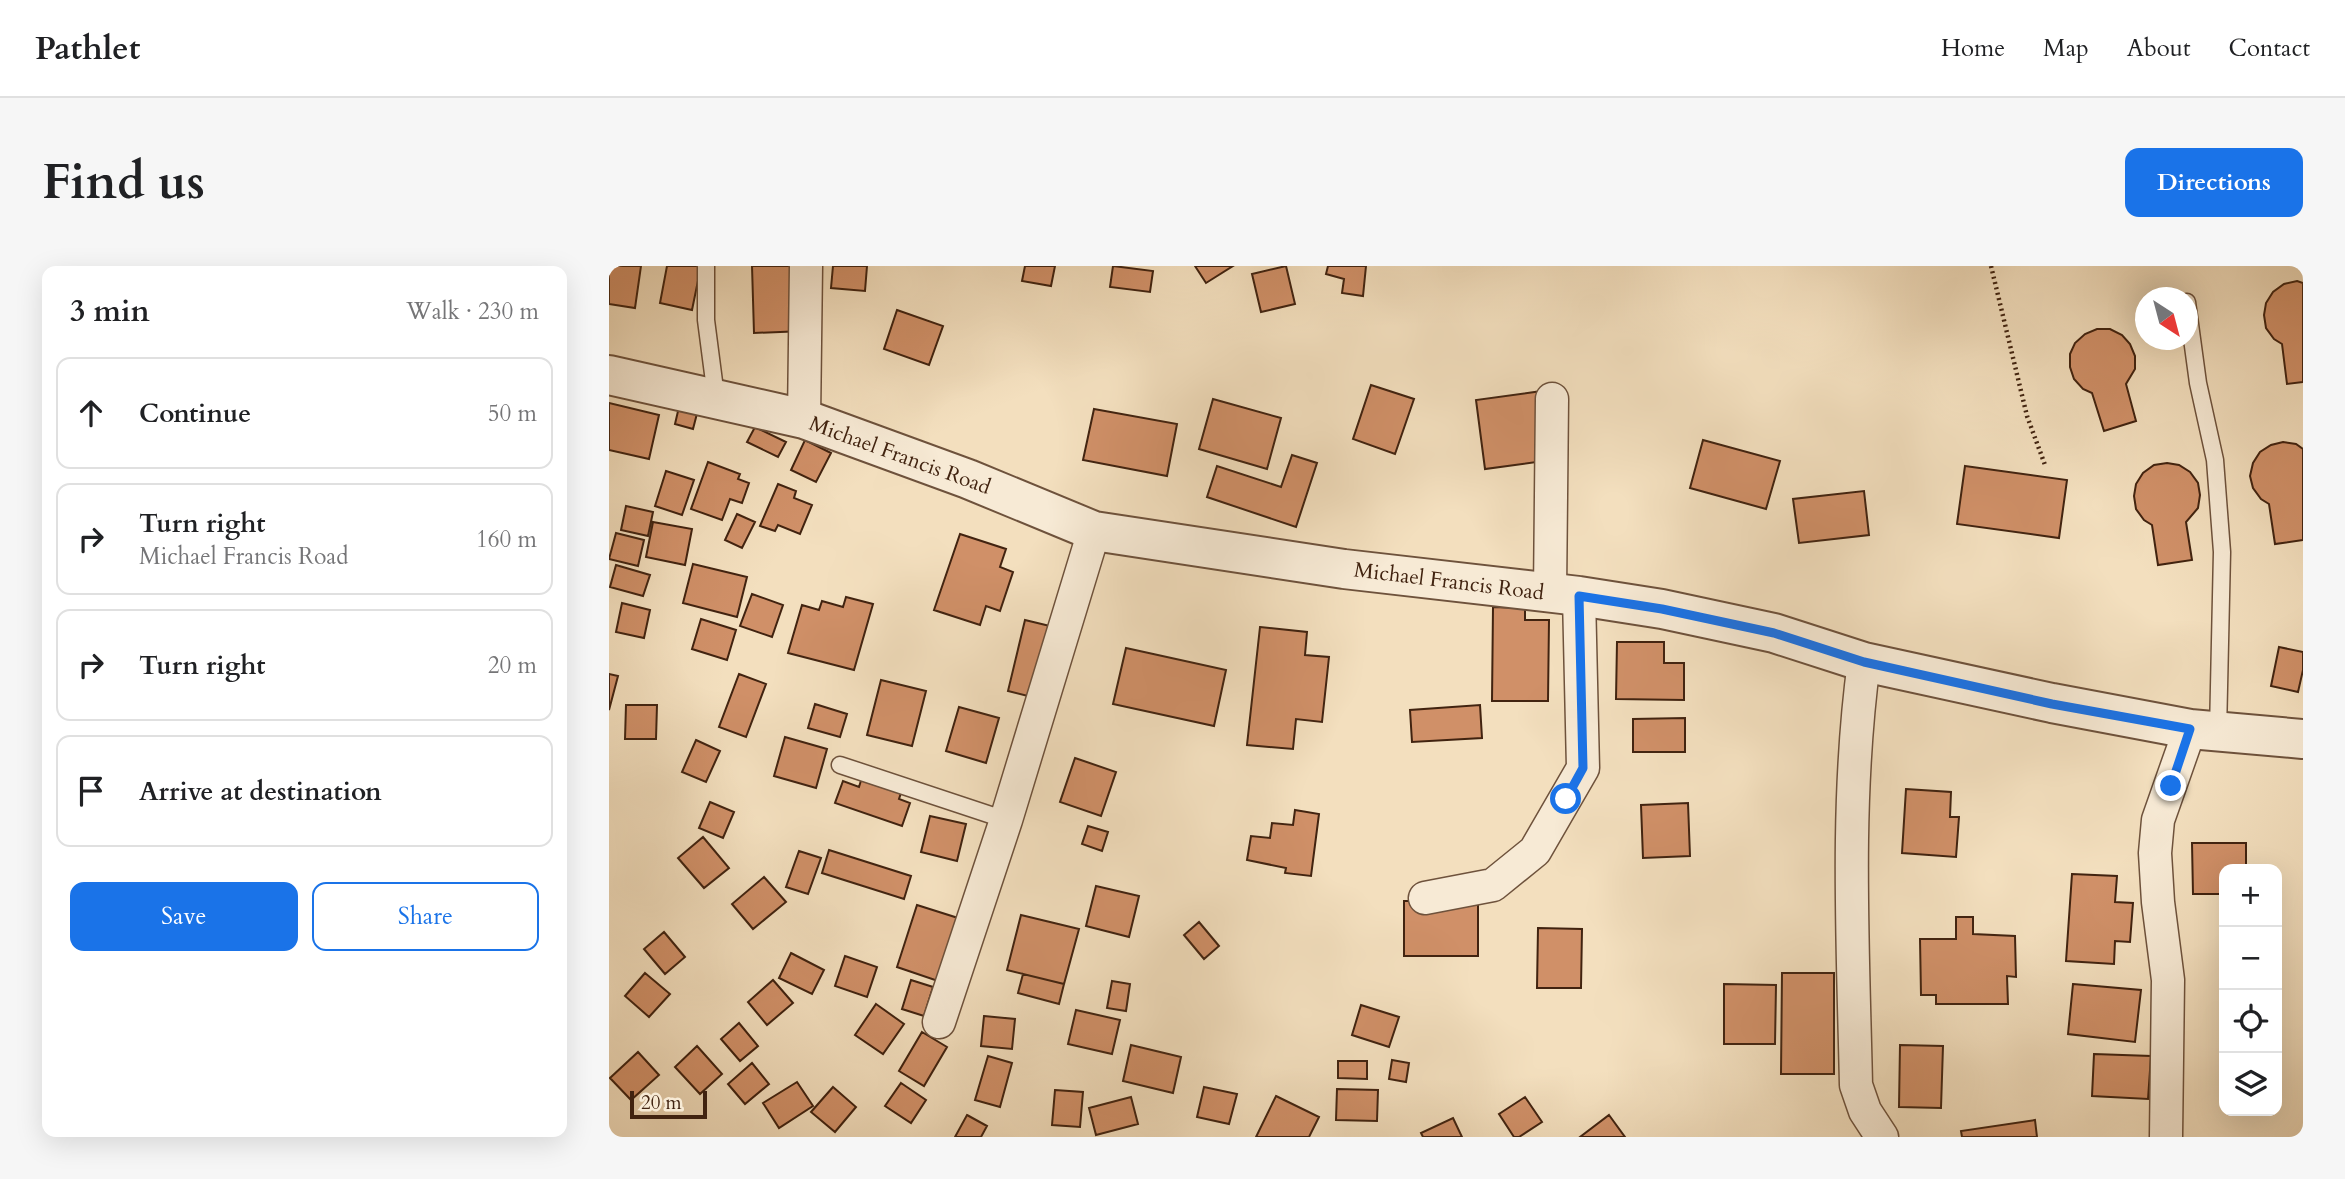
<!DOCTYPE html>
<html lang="en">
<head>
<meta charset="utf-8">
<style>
  :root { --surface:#fff; --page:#f6f6f6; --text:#202124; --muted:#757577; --line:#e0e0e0; --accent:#1a73e8 }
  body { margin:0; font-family:Cardo,serif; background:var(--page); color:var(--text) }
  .controls { position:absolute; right:21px; bottom:21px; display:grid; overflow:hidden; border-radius:14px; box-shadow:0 7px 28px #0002 }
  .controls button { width:63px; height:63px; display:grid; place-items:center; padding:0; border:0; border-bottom:2px solid var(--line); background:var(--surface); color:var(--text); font:35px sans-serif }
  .compass { position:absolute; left:1526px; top:21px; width:63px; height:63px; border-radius:50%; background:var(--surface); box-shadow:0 7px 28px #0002; rotate:144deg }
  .scale { position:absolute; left:21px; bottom:18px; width:77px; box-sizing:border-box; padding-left:7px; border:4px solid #412310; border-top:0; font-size:19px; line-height:24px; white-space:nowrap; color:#412310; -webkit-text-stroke:5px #f7ead5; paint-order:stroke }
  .stop { position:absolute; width:21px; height:21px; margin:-16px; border:5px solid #1a73e8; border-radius:50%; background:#fff }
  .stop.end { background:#1a73e8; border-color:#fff; box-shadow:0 2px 7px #0008 }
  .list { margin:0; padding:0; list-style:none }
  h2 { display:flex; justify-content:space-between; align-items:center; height:91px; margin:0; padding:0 28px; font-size:30px }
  h2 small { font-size:23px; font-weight:400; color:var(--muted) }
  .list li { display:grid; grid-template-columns:46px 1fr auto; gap:21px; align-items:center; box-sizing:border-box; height:112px; margin:0 14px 14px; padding:0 14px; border:2px solid var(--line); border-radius:14px }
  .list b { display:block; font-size:26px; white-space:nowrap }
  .list p { margin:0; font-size:23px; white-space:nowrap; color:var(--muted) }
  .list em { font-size:23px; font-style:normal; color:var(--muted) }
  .actions { display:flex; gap:14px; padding:21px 28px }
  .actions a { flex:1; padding:16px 0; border:2px solid var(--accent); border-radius:14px; text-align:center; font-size:24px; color:var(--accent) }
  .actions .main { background:var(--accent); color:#fff }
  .icon { flex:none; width:38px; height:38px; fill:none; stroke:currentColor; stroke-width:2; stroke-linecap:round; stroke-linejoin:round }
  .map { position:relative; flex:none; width:1694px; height:871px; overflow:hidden; border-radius:14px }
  header { display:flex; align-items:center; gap:42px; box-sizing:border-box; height:98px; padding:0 35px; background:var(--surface); border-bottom:2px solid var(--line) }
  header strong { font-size:33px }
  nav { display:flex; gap:38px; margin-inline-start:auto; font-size:24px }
  .intro { display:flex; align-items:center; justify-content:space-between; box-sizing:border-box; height:168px; padding:0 42px }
  h1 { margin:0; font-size:49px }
  .button { padding:18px 32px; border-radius:14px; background:var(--accent); color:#fff; font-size:24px; font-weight:700 }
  main { display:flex; gap:42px; padding:0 42px }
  aside { flex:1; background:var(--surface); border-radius:14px; box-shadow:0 7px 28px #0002 }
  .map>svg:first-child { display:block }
  .building { fill:#d09068; stroke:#412310; stroke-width:2 }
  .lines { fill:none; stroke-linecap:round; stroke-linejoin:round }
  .service-casing { stroke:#6e523c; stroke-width:19 }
  .minor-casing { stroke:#6e523c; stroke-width:35 }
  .tertiary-casing { stroke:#6e523c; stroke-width:42 }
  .path { stroke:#412310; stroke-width:4.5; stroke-dasharray:2 3.5; stroke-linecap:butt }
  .service { stroke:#f7ead5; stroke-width:16 }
  .minor { stroke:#f7ead5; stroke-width:32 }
  .tertiary { stroke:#f7ead5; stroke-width:38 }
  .route { stroke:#1a73e8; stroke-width:9 }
  .labels { text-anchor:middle; stroke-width:6; stroke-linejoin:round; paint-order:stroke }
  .street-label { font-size:21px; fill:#412310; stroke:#f7ead5 }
</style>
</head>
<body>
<header>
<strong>Pathlet</strong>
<nav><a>Home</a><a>Map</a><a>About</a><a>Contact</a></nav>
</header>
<div class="intro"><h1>Find us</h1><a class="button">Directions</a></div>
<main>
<aside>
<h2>3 min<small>Walk · 230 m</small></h2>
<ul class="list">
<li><svg class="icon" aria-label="ahead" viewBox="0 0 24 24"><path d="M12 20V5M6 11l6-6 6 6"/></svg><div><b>Continue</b></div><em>50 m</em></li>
<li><svg class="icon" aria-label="right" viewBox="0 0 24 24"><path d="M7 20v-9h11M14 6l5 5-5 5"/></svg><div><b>Turn right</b><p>Michael Francis Road</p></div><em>160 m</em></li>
<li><svg class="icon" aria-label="right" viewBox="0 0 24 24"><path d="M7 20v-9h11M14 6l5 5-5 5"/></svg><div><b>Turn right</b></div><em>20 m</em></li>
<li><svg class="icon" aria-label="arrive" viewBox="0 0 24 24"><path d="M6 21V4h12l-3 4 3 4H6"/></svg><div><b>Arrive at destination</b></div></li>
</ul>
<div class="actions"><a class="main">Save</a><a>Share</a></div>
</aside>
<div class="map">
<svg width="1694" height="871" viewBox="0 0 1694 871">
  <rect width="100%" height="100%" fill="#f3dfbe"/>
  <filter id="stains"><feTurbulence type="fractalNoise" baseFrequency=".00286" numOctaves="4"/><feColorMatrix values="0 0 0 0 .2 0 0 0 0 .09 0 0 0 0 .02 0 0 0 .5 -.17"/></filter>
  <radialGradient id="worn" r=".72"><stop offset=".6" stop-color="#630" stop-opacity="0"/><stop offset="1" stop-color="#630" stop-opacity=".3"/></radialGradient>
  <path class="building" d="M0 0H32L26 42 0 38Z
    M58 0H92L83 44 51 37Z
    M143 0H193L195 65 145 67Z
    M224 0H258L256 25 222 22Z
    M416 0H446L442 20 413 15Z
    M504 0 544 5 541 26 501 21Z
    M586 0H624L597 17Z
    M677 0 686 38 652 46 643 8Z
    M719 0H757L754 30 733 27 735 13 717 8Z
    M1688 15 1694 17V116L1678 118 1673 78 1665 73 1657 62 1655 49 1657 37 1664 26 1675 18Z
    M288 44 334 60 320 99 275 83Z
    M1488 63H1501L1513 69 1521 78 1526 90V103L1517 118 1527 155 1495 165 1483 127 1474 123 1465 113 1461 101V88L1466 77 1476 68Z
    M762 119 805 133 786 188 744 173Z
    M933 125 942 194 876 203 867 134Z
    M73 128 92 132 84 163 66 158Z
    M604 133 672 152 658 203 590 183Z
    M0 137 50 149 40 193 0 184Z
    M485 143 568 158 558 210 474 194Z
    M146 161 177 176 169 191 138 176Z
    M196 174 222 187 207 216 182 204Z
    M1094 174 1171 195 1157 243 1081 222Z
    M1674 176 1687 178 1694 183V274L1666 278 1660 238 1652 233 1644 222 1641 210 1644 197 1651 186 1662 179Z
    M683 189 708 197 687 261 598 231 608 200 672 221Z
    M99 196 131 208 129 213 140 217 133 237 121 233 113 254 82 243Z
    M1558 197 1570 199 1581 206 1589 217 1591 229 1589 242 1577 256 1583 294 1549 299 1543 259 1535 254 1527 243 1525 230 1527 218 1534 207 1545 199Z
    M1356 200 1458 214 1450 272 1348 258Z
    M57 205 85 214 73 249 46 240Z
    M169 218 187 225 185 232 203 239 191 268 169 259 166 265 151 260Z
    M1255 225 1260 269 1190 277 1184 233Z
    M17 240 44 246 39 270 12 264Z
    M128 248 146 256 133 282 116 274Z
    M44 256 83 263 76 299 37 291Z
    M7 267 35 274 29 300 0 293Z
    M351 268 397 283 391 301 404 306 391 345 377 340 371 359 325 344Z
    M84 298 138 311 128 351 74 337Z
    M7 299 41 309 34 330 1 321Z
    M143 328 174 339 163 371 131 360Z
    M237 331 264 338 245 404 179 387 193 339 210 344 213 335 234 341Z
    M13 337 41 344 35 372 7 366Z
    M884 341 916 342V354H940L939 435H883Z
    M92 353 127 364 118 394 83 383Z
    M416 354 445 361 427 432 399 425Z
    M651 361 698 366 696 389 720 391 713 456 687 453 684 483 638 479Z
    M1008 376H1055V397H1075V434L1007 433Z
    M1670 381 1694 386V404L1689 426 1662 420Z
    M517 382 617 404 605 460 504 438Z
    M0 408 9 410 0 444Z
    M130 408 157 418 137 471 110 461Z
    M272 414 317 425 303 480 258 469Z
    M206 438 238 448 231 471 199 462Z
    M17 439H48L47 473H16Z
    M871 439 873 472 803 476 801 444Z
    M350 441 390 452 377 497 337 485Z
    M1076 452V486H1024V453Z
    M176 471 218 483 207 522 165 510Z
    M87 474 111 485 97 516 73 506Z
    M466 492 507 506 492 550 451 536Z
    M254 508 294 521 290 533 301 537 293 560 226 537 234 515 250 521Z
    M1297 523 1342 526 1341 551H1350L1347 591 1293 587Z
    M101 536 125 546 114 572 90 562Z
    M1079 537 1081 590 1034 592 1032 539Z
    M686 544 710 548 702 610 676 607 677 602 638 594 642 570 661 572 663 557 684 559Z
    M321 550 357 558 348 595 312 586Z
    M479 560 499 566 493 585 473 578Z
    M94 571 120 602 95 622 69 592Z
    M1583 577H1637V603H1615V628H1584Z
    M220 584 302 610 295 633 213 607Z
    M190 585 212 592 199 628 177 621Z
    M1463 608 1508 610 1506 636 1524 637 1521 676 1506 675 1505 698 1457 695Z
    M155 611 177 636 144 663 123 638Z
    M487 620 530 630 520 671 477 660Z
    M795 635H869V690H795Z
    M308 639 349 652 329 715 288 701Z
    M412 649 470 663 455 718 398 704Z
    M1347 651H1364V668L1406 670 1407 711 1398 710 1399 738H1327V729H1312L1311 673H1347Z
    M590 656 610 680 595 693 575 669Z
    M929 662 973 663 972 722H928Z
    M55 666 76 691 56 708 35 683Z
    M182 687 215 704 203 728 170 712Z
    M236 690 268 701 258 731 226 720Z
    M36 707 61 728 40 751 16 730Z
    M1173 707H1225V808H1172Z
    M414 708 455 718 450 738 409 727Z
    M164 714 184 737 158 759 139 736Z
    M302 714 324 721 315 750 293 743Z
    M503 715 521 718 517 745 498 742Z
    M1115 718 1167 719 1166 778H1115Z
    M1464 718 1532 724 1526 776 1459 768Z
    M267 738 295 758 274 788 246 769Z
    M752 739 790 751 780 781 743 769Z
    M467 744 511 754 503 788 459 778Z
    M375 750 406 753 403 783 372 780Z
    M130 757 149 780 131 795 112 773Z
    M313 766 338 781 315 820 290 805Z
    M522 779 572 791 564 827 514 815Z
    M1291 779 1334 780 1332 842 1290 841Z
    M88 780 113 808 91 828 66 801Z
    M29 786 50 809 22 834 1 812Z
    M1485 788 1542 790 1539 833 1483 830Z
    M379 790 403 797 391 841 366 834Z
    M783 794 800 797 797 816 780 813Z
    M729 795H758V813L729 812Z
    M143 797 160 818 136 838 119 818Z
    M188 816 204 840 170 862 154 837Z
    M292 817 317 834 302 857 276 840Z
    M224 821 247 841 226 866 202 846Z
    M595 821 628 828 620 858 588 851Z
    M728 823 769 824 768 855 727 854Z
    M446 824 474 826 471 861 443 859Z
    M667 830 710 851 700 871H647Z
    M522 831 529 858 487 869 480 842Z
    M916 831 933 856 910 871H905L890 848Z
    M358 849 378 860 372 871H346Z
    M1000 849 1016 871H971Z
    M844 852 853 871H814L812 867Z
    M1426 854 1428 871H1353L1352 865Z"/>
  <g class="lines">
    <g class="service-casing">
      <path id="service" d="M97 0V54L107 131
        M1578 36 1589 117 1606 194 1613 286 1609 466
        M231 499 397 554"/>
    </g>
    <g class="minor-casing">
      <path id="minor" d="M195 153 197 0
        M941 327 943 133
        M1255 396C1236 536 1244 679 1247 819L1256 845 1273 871
        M816 632 884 619 926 585 974 502 970 330
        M330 756 397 554 485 265
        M1557 871 1559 714 1549 636 1546 587 1549 554 1581 463"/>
    </g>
    <g class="tertiary-casing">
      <path id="tertiary" d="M0 109 195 153 359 213 485 265 735 303 970 330 1053 343 1165 367 1255 396 1443 437 1581 463 1694 473"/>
    </g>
    <path class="path" d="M1382 0 1418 150 1436 199"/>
    <use href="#service" class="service"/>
    <use href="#minor" class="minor"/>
    <use href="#tertiary" class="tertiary"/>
  </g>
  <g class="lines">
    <path class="route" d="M957 533 974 502 970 330 1053 343 1165 367 1255 396 1443 438 1581 463 1562 520"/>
  </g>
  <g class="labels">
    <g class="street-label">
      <text transform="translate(291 189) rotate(20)" y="7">Michael Francis Road</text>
      <text transform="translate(840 315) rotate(7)" y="7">Michael Francis Road</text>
    </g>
  </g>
  <rect width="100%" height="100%" filter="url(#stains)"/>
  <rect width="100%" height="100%" fill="url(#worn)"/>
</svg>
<div class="controls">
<button>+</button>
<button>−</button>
<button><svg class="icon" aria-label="locate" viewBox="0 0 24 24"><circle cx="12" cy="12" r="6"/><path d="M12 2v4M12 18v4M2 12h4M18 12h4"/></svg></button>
<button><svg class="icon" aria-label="layers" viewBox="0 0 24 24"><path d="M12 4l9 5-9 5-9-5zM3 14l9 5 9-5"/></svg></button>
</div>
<svg class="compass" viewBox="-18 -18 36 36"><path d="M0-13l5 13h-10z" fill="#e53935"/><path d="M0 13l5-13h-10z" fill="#757577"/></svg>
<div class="scale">20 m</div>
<div class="stop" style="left:957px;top:533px"></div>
<div class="stop end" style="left:1562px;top:520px"></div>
</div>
</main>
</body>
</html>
